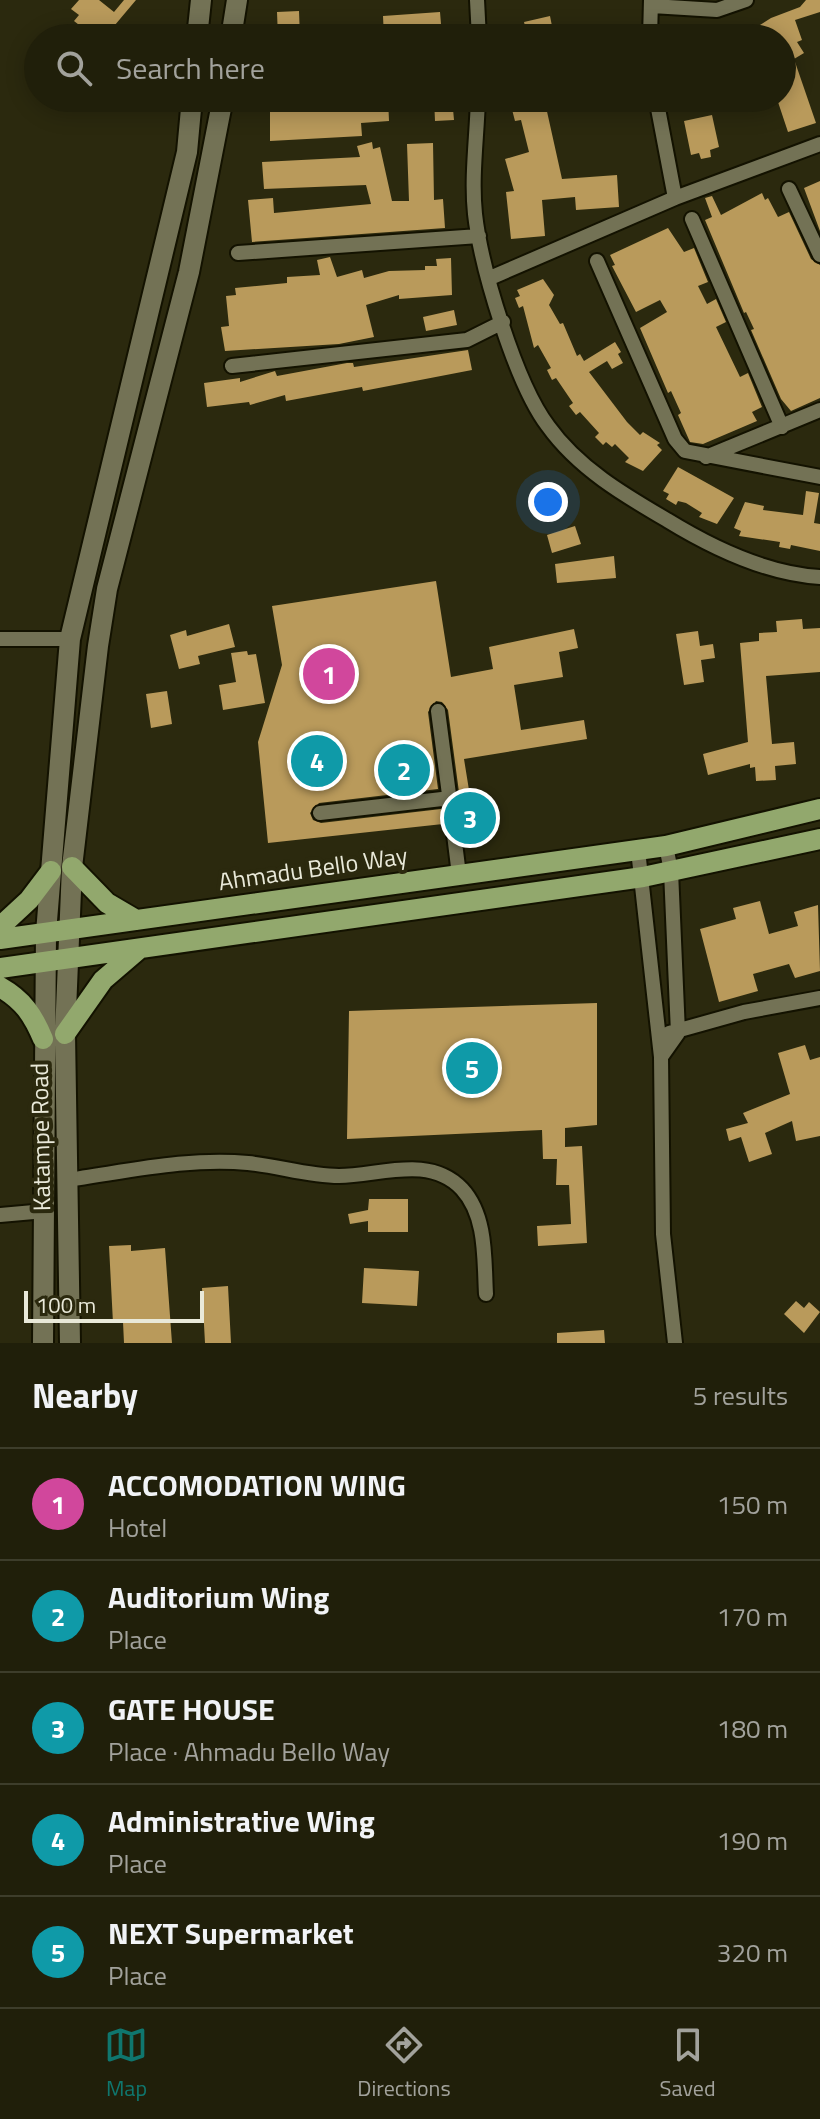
<!DOCTYPE html>
<html lang="en">
<head>
<meta charset="utf-8">
<style>
  :root { --surface:#201f0a; --page:#2d2c18; --text:#f1f3f6; --muted:#a2a29c; --line:#3d3d2b; --accent:#0f766e }
  body { margin:0; font-family:"Titillium Web",sans-serif; background:var(--page); color:var(--text) }
  .scale { position:absolute; left:24px; bottom:20px; width:180px; box-sizing:border-box; padding-left:8px; border:4px solid #e9e9d9; border-top:0; font-size:22px; line-height:28px; white-space:nowrap; color:#e9e9d9; -webkit-text-stroke:6px #2b290e; paint-order:stroke }
  .you { position:absolute; left:548px; top:502px; width:28px; height:28px; margin:-20px; border:6px solid #fff; border-radius:50%; background:#1a73e8; box-shadow:0 0 0 12px #1a73e833 }
  .badge { display:grid; place-items:center; width:52px; height:52px; border-radius:50%; background:var(--accent); color:#fff; font-size:26px; font-weight:700 }
  .pin { position:absolute; translate:-50% -50%; border:4px solid #fff; box-shadow:0 2px 8px #0006 }
  .list { margin:0; padding:0; list-style:none }
  h2 { display:flex; justify-content:space-between; align-items:center; height:104px; margin:0; padding:0 32px; font-size:34px }
  h2 small { font-size:26px; font-weight:400; color:var(--muted) }
  .list li { display:grid; grid-template-columns:52px 1fr auto; gap:24px; align-items:center; box-sizing:border-box; height:112px; padding:0 32px; border-top:2px solid var(--line) }
  .list b { display:block; font-size:30px; white-space:nowrap }
  .list p { margin:0; font-size:26px; white-space:nowrap; color:var(--muted) }
  .list em { font-size:26px; font-style:normal; color:var(--muted) }
  .icon { flex:none; width:44px; height:44px; fill:none; stroke:currentColor; stroke-width:2; stroke-linecap:round; stroke-linejoin:round }
  .map { position:relative; flex:none; width:820px; height:1343px; overflow:hidden }
  .search { position:absolute; background:var(--surface); box-shadow:0 4px 20px #0003; left:24px; right:24px; top:24px; height:88px; display:flex; align-items:center; gap:20px; box-sizing:border-box; padding:0 28px; border-radius:44px; color:var(--muted); font-size:30px }
  .sheet { height:664px; background:var(--surface) }
  nav { display:flex; justify-content:space-around; align-items:center; box-sizing:border-box; height:112px; border-top:2px solid var(--line); background:var(--surface); font-size:22px; color:var(--muted) }
  nav a { display:grid; justify-items:center; gap:4px }
  nav .on { color:var(--accent) }
  .map>svg:first-child { display:block }
  .building { fill:#b99a5b }
  .lines { fill:none; stroke-linecap:round; stroke-linejoin:round }
  .street-casing { stroke:#131200; stroke-width:18 }
  .secondary-casing { stroke:#131200; stroke-width:24 }
  .primary-casing { stroke:#131200; stroke-width:24 }
  .street { stroke:#737255; stroke-width:14 }
  .secondary { stroke:#737255; stroke-width:20 }
  .primary { stroke:#92a86d; stroke-width:20 }
  .labels { text-anchor:middle; stroke-width:8; stroke-linejoin:round; paint-order:stroke }
  .street-label { font-size:24px; fill:#e9e9d9; stroke:#2b290e }
</style>
</head>
<body>
<div class="map">
<svg width="820" height="1343" viewBox="0 0 820 1343">
  <rect width="100%" height="100%" fill="#2b290e"/>
  <path class="building" d="M79 0H99L114 12 124 0H136L104 38H84L88 32 74 21 79 15 71 9Z
    M806 0H820V12L795 20 802 40 797 42 804 53 794 59 816 123 788 132 777 99 782 98V38H739L771 18 800 7Z
    M299 11 300 38H278L277 12Z
    M440 12 442 36 384 38 383 16Z
    M550 16 553 31 548 32 549 38H528L524 22Z
    M279 98H388L389 121 361 123 362 136 270 141V108H279Z
    M434 98H452L454 120 435 121Z
    M509 98H544L562 179 617 175 619 207 576 210 575 197 542 200 545 236 511 239 506 192 514 191 505 159 529 152 521 120 515 121Z
    M712 115 719 147 710 150 711 157 701 159 699 153 691 155 684 121Z
    M372 142 373 149 380 147 392 201H409L407 144 433 143 434 200 443 199 445 228 252 242 248 200 273 198 274 213 371 204 366 185 264 189 262 162 360 157 357 146Z
    M820 181V231L804 188Z
    M762 193 765 200 768 198 778 217 789 212 811 259 820 265V398L791 411 781 399 751 330 754 329 746 312 744 313 705 220 712 217 705 198 712 196 721 215Z
    M668 228 684 252 694 248 708 282 698 286 707 304 716 299 726 322 716 327 740 377 748 373 762 407 752 412 757 421 703 444 690 442 678 415 681 413 671 391 668 393 640 328 667 312 660 300 636 312 612 266 615 265 610 255Z
    M330 257 337 277 362 270 364 278 389 271 425 270V266H437L436 259 451 258 452 295 399 299V295L366 305 374 337 339 344 225 351 221 327 229 326 226 296 236 295 235 288 287 283V277L320 275 317 260Z
    M543 279 554 295 549 305 560 324 563 323 577 356 580 354 584 361 615 342 621 352 618 354 623 363 612 369 607 361 589 372 627 422 640 435 643 432 660 443 657 445 662 450 643 471 625 462 629 458 615 444 612 447 606 442 603 445 595 437 599 433 580 412 576 415 569 406 573 403 556 378 552 380 547 370 551 368 538 345 534 348 523 306 519 308 515 298 520 296 517 290Z
    M454 310 457 325 426 331 423 317Z
    M468 350 472 370 363 391 362 387 286 401 285 395 250 405 249 402 207 407 204 383 240 378V382L275 371 277 376 347 363H353L354 367Z
    M678 467 734 498 717 524 699 517 702 513 686 503 678 501 676 505 666 499 669 494 663 491Z
    M806 491 819 493 814 523 820 524V551L791 545 790 549 779 547 780 542 739 536 741 531 734 528 745 502 764 506 763 510 803 515Z
    M575 526 581 544 552 553 547 535Z
    M614 556 616 578 557 583 555 564Z
    M436 581 451 677 493 669 489 647 574 629 578 648 559 652 563 677 514 685 521 730 584 720 587 739 464 759 474 821 463 822 448 710 442 702 436 701 428 712 438 789 319 803 310 813 313 820 321 823 441 809 443 824 268 843 258 742 282 665 272 606Z
    M802 619 803 629 820 628V672L766 676 772 744 794 742 796 764 775 766 776 780 756 781 755 767 750 768V764L708 775 703 754 748 742 740 643 759 641V633L777 632 776 621Z
    M229 624 235 647 198 656 200 664 179 669 170 635 186 630 187 636Z
    M698 631 700 646 713 644 715 658 701 660 704 682 684 685 676 634Z
    M247 651 248 655 256 654 265 703 223 710 219 685 236 682 231 653Z
    M167 691 172 724 151 728 146 694Z
    M760 901 769 934 798 926 794 912 818 905 820 971 795 978 789 964 753 974 758 991 719 1002 700 929 736 919 733 908Z
    M597 1003V1125L565 1128V1147L582 1146 587 1243 538 1246 537 1226 571 1224 569 1185H556L557 1159H543L542 1130 347 1139 349 1011Z
    M805 1045 810 1060 820 1057V1136L796 1141 792 1121 765 1133 772 1154 749 1162 741 1137 729 1141 726 1129 748 1123 743 1113 790 1094 778 1053Z
    M369 1199H408V1232H368V1221L350 1224 348 1214 368 1210Z
    M131 1245V1251L165 1248 172 1343H124L123 1322 113 1323 109 1246Z
    M364 1268 419 1271 417 1306 362 1303Z
    M228 1286 231 1343H205L202 1288Z
    M796 1301 804 1308 809 1302 820 1312 804 1333 784 1314Z
    M604 1330 605 1343H557V1333Z"/>
  <g class="lines">
    <g class="street-casing">
      <path id="street" d="M477 0 479 38
        M652 6 717 10 746 0
        M650 38 651 0
        M478 98C477 136 471 177 475 214 481 268 516 384 548 426 578 468 624 495 667 520 711 547 768 574 820 577
        M656 98 675 198
        M789 189 820 255
        M692 219 782 427
        M238 253 479 236
        M597 261 675 439 685 451 820 477
        M490 278 675 198 820 144
        M232 366 467 340 503 322
        M706 457 820 410
        M0 639H70
        M438 711 450 802
        M320 813 442 799 450 802 459 875
        M638 850 661 1057 663 1234 675 1343
        M669 1033 744 1012 820 998
        M661 1057 678 1033 671 871 666 846
        M66 1180C125 1172 189 1157 248 1163 279 1166 308 1176 339 1176 379 1176 429 1154 462 1189 487 1216 484 1260 486 1294
        M0 1215 45 1211"/>
    </g>
    <g class="secondary-casing">
      <path id="secondary" d="M197 38 201 0
        M231 38 237 0
        M43 1343 46 933 70 639 187 152 192 98
        M70 1343 65 1034 72 867 98 646 107 589 189 272 223 98"/>
    </g>
    <g class="primary-casing">
      <path id="primary" d="M72 867 107 903 136 920
        M0 927 29 900 51 871
        M0 939 666 846 820 809
        M0 968 643 877 820 839
        M0 987C23 1000 33 1015 43 1039
        M65 1034 103 980 138 950"/>
    </g>
    <use href="#street" class="street"/>
    <use href="#secondary" class="secondary"/>
    <use href="#primary" class="primary"/>
  </g>
  <g class="labels">
    <g class="street-label">
      <text transform="translate(313 869) rotate(-8)" y="8">Ahmadu Bello Way</text>
      <text transform="translate(41 1137) rotate(-91)" y="8">Katampe Road</text>
    </g>
  </g>
</svg>
<div class="scale">100 m</div>
<div class="you"></div>
<div class="pin badge" style="left:329px;top:674px;background:#d1479c">1</div>
<div class="pin badge" style="left:404px;top:770px;background:#0f9aa8">2</div>
<div class="pin badge" style="left:470px;top:818px;background:#0f9aa8">3</div>
<div class="pin badge" style="left:317px;top:761px;background:#0f9aa8">4</div>
<div class="pin badge" style="left:472px;top:1068px;background:#0f9aa8">5</div>
<div class="search"><svg class="icon" aria-label="search" viewBox="0 0 24 24"><circle cx="10" cy="10" r="6"/><path d="M15 15l6 6"/></svg>Search here</div>
</div>
<section class="sheet">
<h2>Nearby<small>5 results</small></h2>
<ul class="list">
<li><span class="badge" style="background:#d1479c">1</span><div><b>ACCOMODATION WING</b><p>Hotel</p></div><em>150 m</em></li>
<li><span class="badge" style="background:#0f9aa8">2</span><div><b>Auditorium Wing</b><p>Place</p></div><em>170 m</em></li>
<li><span class="badge" style="background:#0f9aa8">3</span><div><b>GATE HOUSE</b><p>Place · Ahmadu Bello Way</p></div><em>180 m</em></li>
<li><span class="badge" style="background:#0f9aa8">4</span><div><b>Administrative Wing</b><p>Place</p></div><em>190 m</em></li>
<li><span class="badge" style="background:#0f9aa8">5</span><div><b>NEXT Supermarket</b><p>Place</p></div><em>320 m</em></li>
</ul>
</section>
<nav>
<a class="on"><svg class="icon" aria-label="map" viewBox="0 0 24 24"><path d="M3 6l6-2 6 2 6-2v14l-6 2-6-2-6 2zM9 4v14M15 6v14"/></svg>Map</a>
<a><svg class="icon" aria-label="directions" viewBox="0 0 24 24"><path d="M12 3l9 9-9 9-9-9zM9 14v-3h6M13 9l2 2-2 2"/></svg>Directions</a>
<a><svg class="icon" aria-label="saved" viewBox="0 0 24 24"><path d="M7 4h10v16l-5-4-5 4z"/></svg>Saved</a>
</nav>
</body>
</html>
